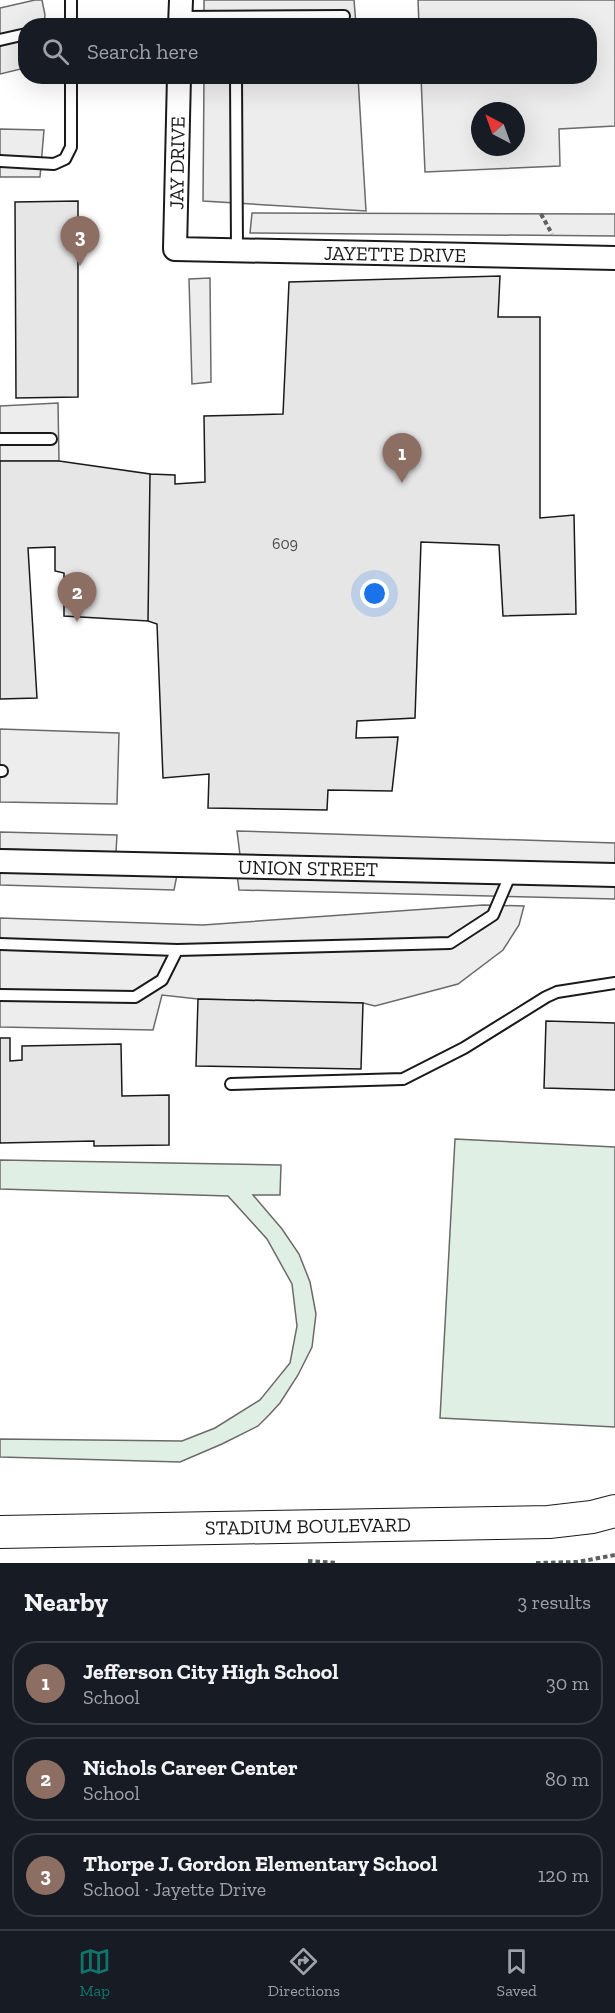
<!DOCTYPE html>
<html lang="en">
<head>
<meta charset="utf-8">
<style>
  :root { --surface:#171b24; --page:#242831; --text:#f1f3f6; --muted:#9ea1a6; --line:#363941; --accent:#0f766e }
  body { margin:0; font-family:"Zilla Slab",serif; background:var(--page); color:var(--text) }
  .compass { position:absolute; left:471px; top:102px; width:54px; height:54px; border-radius:50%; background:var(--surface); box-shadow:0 6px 24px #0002; rotate:319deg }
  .you { position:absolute; left:375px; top:594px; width:21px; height:21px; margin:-15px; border:4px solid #fff; border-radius:50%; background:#1a73e8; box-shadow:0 0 0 9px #1a73e833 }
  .badge { display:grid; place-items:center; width:39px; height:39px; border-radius:50%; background:var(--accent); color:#fff; font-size:20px; font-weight:700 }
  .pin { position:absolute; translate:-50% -50px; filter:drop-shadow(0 2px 3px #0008) }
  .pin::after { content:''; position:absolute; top:32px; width:21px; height:18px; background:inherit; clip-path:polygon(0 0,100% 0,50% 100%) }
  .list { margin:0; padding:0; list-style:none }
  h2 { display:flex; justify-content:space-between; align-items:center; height:78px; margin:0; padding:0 24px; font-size:26px }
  h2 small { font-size:20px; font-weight:400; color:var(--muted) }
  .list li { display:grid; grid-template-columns:39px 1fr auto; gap:18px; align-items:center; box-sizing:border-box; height:84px; margin:0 12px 12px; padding:0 12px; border:2px solid var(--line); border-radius:24px }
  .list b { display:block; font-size:22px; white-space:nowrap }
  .list p { margin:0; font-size:20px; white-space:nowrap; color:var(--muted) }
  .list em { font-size:20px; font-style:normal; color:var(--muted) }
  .icon { flex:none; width:33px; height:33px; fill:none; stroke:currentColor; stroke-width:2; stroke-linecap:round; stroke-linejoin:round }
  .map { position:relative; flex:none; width:615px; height:1563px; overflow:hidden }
  .search { position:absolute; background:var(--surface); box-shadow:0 6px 24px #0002; left:18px; right:18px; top:18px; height:66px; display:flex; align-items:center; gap:15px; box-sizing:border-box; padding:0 21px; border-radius:24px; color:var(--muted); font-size:22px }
  .sheet { height:366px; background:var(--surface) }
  nav { display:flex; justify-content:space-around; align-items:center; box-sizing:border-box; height:84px; border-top:2px solid var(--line); background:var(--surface); font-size:16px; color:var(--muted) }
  nav a { display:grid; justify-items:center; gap:3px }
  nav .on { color:var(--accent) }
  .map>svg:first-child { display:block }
  .green { fill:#e0efe3; stroke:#6a6a6a; stroke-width:1.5 }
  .parking { fill:#ededed; stroke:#6a6a6a; stroke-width:1.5; fill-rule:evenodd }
  .building { fill:#e6e6e6; stroke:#1a1a1a; stroke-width:1.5 }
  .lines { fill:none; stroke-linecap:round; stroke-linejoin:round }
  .lane-casing { stroke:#1a1a1a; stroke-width:14 }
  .street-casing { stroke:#1a1a1a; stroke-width:26 }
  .secondary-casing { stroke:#1a1a1a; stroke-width:34 }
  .path { stroke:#5f5f5f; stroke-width:4; stroke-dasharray:4.5 3; stroke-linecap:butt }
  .lane { stroke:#fff; stroke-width:10 }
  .street { stroke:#fff; stroke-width:22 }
  .secondary { stroke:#fff; stroke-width:32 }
  .labels { text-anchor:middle; stroke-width:4.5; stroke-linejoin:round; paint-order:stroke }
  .number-label { font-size:16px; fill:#4d4d4d }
  .street-label { font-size:20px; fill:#1a1a1a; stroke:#fff }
</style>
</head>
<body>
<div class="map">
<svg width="615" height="1563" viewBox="0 0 615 1563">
  <rect width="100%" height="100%" fill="#fff"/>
  <path class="green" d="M455 1139 615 1147V1427L440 1418Z
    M0 1160 281 1165 280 1195H253L282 1229 299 1254 310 1282 316 1314 312 1347 298 1375 280 1403 269 1415 258 1426 222 1444 180 1462 0 1457V1439L182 1441 215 1428 260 1400 290 1363 297 1326 292 1284 267 1239 228 1196 0 1189Z"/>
  <path class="parking" d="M35 0H42L45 15 44 25 26 26 25 68 0 74V8Z
    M204 0H354L356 25 204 26Z
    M418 0H615V126L559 129 560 166 425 172 421 77 590 76V26L419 25ZM480 111H516V147H480Z
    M204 77H358L366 211 203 201Z
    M0 129 44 130 40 177H0Z
    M252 213 615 214V236L250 233Z
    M210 278 211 382 192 384 189 279Z
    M58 403 59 461H0V406Z
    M0 729 119 733 117 804 0 802Z
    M237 831 615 843V864L240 855Z
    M0 832 117 835 116 852 0 849Z
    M236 866 615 879V899L239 890Z
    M0 871 177 875 174 890 0 885Z
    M483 905 524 906 519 925 503 950 458 984 375 1006 363 1003 198 999 162 995 153 1030 0 1027V918L203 925Z"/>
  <path class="building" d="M78 201V397L16 398 15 202Z
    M500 276 498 317H540V518L574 515 576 614 503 616 499 545 421 542 415 718 357 721 356 738 398 737 392 791 328 790 327 810 208 808 209 774 163 778 157 624 148 621 150 474 175 475V484L205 482 204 416 283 414 289 282Z
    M0 461H59L150 474 148 621 64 616V573L55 571V547L28 548 37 698 0 699Z
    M198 999 363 1003 361 1069 196 1066Z
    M546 1021 615 1023V1090L544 1088Z
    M0 1038H10V1061L22 1060V1046L121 1044 122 1096 169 1095V1145L94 1146V1141L0 1143Z"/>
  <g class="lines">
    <g class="lane-casing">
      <path id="lane" d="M181 17 344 16
        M71 26V0
        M0 40 26 34
        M236 76 237 250
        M0 161 54 164 65 159 71 147V76
        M0 439H51
        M0 771H2
        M0 944 177 950 450 943 493 915 511 873
        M0 995 135 997 162 980 177 950
        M231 1084 403 1079 464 1048 546 997 557 992 615 983"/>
    </g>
    <g class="street-casing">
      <path id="street" d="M180 26 181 0
        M179 76 175 249 615 258
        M0 861 615 875"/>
    </g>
    <g class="secondary-casing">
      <path id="secondary" d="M0 1532 549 1522 592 1517 615 1511"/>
    </g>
    <path class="path" d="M541 214 552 234
      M308 1561 337 1563
      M536 1563 577 1562 615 1555"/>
    <use href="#lane" class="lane"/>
    <use href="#street" class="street"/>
    <use href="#secondary" class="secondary"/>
  </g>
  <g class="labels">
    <g class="number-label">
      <text x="285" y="549">609</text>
    </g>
    <g class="street-label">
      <text transform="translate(177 163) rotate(-89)" y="7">JAY DRIVE</text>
      <text transform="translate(395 254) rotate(1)" y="7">JAYETTE DRIVE</text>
      <text transform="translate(308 868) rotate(1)" y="7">UNION STREET</text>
      <text transform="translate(308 1526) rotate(-1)" y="7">STADIUM BOULEVARD</text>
    </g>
  </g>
</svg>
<svg class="compass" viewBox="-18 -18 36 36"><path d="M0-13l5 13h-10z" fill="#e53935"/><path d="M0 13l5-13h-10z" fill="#9ea1a6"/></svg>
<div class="you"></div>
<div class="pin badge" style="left:402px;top:483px;background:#8d6e63">1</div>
<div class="pin badge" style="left:77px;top:622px;background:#8d6e63">2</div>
<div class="pin badge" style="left:80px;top:266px;background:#8d6e63">3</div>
<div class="search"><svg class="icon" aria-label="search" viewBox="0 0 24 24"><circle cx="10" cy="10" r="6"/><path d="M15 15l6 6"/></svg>Search here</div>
</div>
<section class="sheet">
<h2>Nearby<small>3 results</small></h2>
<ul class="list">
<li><span class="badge" style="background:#8d6e63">1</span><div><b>Jefferson City High School</b><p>School</p></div><em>30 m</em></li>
<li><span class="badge" style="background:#8d6e63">2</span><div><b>Nichols Career Center</b><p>School</p></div><em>80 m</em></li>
<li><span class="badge" style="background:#8d6e63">3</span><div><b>Thorpe J. Gordon Elementary School</b><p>School · Jayette Drive</p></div><em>120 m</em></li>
</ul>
</section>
<nav>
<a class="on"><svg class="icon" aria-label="map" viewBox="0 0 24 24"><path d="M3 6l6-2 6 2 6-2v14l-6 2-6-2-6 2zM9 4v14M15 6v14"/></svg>Map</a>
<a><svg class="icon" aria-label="directions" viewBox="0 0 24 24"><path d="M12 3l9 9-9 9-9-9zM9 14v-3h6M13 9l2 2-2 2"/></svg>Directions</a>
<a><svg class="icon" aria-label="saved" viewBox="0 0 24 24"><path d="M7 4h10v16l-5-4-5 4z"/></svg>Saved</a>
</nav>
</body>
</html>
